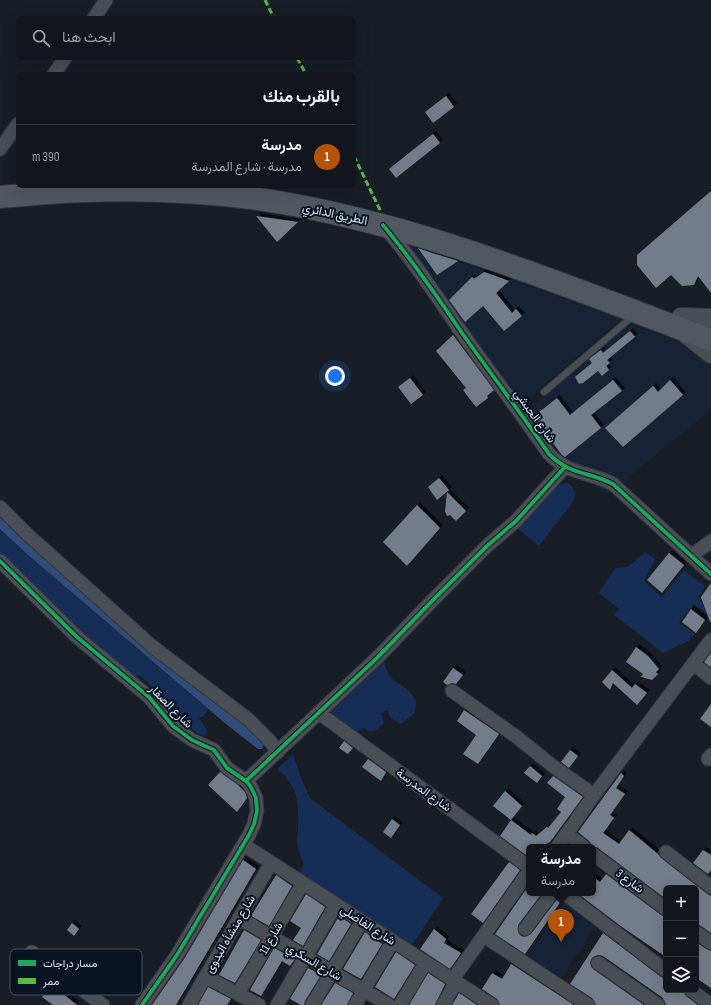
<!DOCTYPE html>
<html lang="ar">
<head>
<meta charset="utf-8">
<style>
  :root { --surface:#12161c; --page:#1b1f25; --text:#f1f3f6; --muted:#9c9fa3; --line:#31353b; --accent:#b45309 }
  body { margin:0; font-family:"Sofia Sans Condensed",Vazirmatn,sans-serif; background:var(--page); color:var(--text); direction:rtl }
  .controls { position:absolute; right:12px; bottom:12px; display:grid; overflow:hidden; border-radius:6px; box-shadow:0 4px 16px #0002 }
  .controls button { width:36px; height:36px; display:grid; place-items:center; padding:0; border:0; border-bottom:1px solid var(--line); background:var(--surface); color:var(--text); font:20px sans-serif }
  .you { position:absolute; left:335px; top:376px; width:14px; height:14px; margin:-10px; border:3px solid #fff; border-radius:50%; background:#1a73e8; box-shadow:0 0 0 6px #1a73e833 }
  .badge { display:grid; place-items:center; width:26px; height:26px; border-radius:50%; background:var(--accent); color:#fff; font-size:13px; font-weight:700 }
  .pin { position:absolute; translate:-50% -33px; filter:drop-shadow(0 1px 2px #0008) }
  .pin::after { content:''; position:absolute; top:21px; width:14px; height:12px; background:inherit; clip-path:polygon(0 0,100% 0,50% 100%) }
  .popup { position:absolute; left:526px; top:844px; width:70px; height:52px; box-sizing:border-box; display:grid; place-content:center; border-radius:6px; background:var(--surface); filter:drop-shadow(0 1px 3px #0005); font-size:13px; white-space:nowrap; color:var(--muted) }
  .popup b { font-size:15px; color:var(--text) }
  .popup::after { content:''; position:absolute; left:50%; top:100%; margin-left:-8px; border:8px solid transparent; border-top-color:var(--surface) }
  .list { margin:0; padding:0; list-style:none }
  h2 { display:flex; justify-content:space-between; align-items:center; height:52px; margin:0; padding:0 16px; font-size:17px }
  h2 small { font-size:13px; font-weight:400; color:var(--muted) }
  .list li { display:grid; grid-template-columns:26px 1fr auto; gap:12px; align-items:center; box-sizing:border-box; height:64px; padding:0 16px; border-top:1px solid var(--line) }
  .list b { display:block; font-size:15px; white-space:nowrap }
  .list p { margin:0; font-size:13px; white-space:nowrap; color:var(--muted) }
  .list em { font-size:13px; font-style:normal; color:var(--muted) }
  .icon { flex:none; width:22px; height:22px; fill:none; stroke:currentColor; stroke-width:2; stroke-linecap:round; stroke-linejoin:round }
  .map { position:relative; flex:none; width:711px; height:1005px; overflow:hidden; direction:ltr }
  .search { position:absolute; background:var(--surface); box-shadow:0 4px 16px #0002; left:16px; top:16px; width:340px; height:44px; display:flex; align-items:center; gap:10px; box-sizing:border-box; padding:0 14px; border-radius:6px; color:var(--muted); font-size:15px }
  .panel { position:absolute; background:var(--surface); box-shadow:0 4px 16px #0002; left:16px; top:72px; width:340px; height:116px; border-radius:6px; direction:rtl }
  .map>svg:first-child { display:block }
  .built { fill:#162236 }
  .green { fill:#162d55 }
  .water { fill:#324c79 }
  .building { fill:#737b8a; filter:url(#shadow) }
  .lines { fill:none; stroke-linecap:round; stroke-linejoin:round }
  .lane-casing { stroke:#34373f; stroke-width:8 }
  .street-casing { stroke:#34373f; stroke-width:15 }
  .secondary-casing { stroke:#34373f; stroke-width:20 }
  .highway-casing { stroke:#34373f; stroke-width:24 }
  .lane { stroke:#4a4e55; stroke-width:6 }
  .street { stroke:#4a4e55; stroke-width:13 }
  .secondary { stroke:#4a4e55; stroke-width:18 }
  .highway { stroke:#515862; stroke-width:22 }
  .quiet { stroke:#58b947; stroke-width:3; stroke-dasharray:6 3; stroke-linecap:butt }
  .cycleway-casing { stroke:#0a1322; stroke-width:6 }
  .cycleway { stroke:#20a55d; stroke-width:4 }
  .labels { text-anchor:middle; stroke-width:4; stroke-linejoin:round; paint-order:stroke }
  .street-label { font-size:12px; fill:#dbe2ee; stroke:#0a1322 }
  .key { fill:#0a1322; stroke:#49515f; stroke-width:1 }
  .key-label { font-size:11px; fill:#dbe2ee }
</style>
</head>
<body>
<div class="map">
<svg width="711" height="1005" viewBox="0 0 711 1005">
  <defs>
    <filter id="shadow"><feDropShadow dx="3" dy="-3" stdDeviation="0" flood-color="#0009"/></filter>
  </defs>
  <rect width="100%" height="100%" fill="#181d26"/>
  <path class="built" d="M407 243 621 319 521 405Z
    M628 324 696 347 711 361V410L608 494 566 468 526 411Z
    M565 901 598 923 558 983 525 960Z"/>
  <path class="green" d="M566 483C576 486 576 493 573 502L539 546 518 529 555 488 560 484Z
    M0 529 28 555 208 709 204 716 199 718 206 729 207 733 204 736 196 733 140 675 135 677 78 629 11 566 0 553Z
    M645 552 655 559 644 581 662 597 684 570 705 586 699 597 701 603 711 612 709 615 694 604 679 622 695 634 689 641 663 653 614 615 619 609 599 593 615 568 628 567Z
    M384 662C390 682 394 679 408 690 411 693 414 697 416 701L415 713 401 724 391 718 387 710 381 714 384 723 377 730 370 731 363 728 354 734 328 715Z
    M293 754 301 778 310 798 443 898 414 942 408 947 300 874 304 864C301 857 297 849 297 840 297 836 298 832 298 828 299 802 298 786 277 769Z"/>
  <path class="water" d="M0 513 225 710 261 739 264 744 262 749H258L226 724 28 555 0 529Z"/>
  <path class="building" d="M446 96 454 107 433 123 425 112Z
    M433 134 440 143 396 178 389 169Z
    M711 191V293L698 276 694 285 682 286 671 275 656 288 637 265V255Z
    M256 216 298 222 277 242Z
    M418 248 432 253 458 261 437 275Z
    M484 272 509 281 496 293 512 313 516 309 522 316 504 331 483 306 465 322 449 300 472 277 474 279Z
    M630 331 635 337 607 360 610 363 606 366 609 370 602 376 598 371 583 383 579 384 575 377 592 363 589 359 601 350 603 353Z
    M453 335 494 390 487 396 488 398 476 407 463 390 466 388 436 351Z
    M410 378 423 395 411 404 398 387Z
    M613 380 622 391 591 415 601 428 565 457 562 455 533 417 557 398 570 415Z
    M670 380 683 395 623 447 605 428 653 386 658 392Z
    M439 478 449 490 437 500 428 487Z
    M447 492 466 511 456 521 450 515 447 516 445 511Z
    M417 505 440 528 407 566 383 542Z
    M669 553 684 565 662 593 647 580Z
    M711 583V621L710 622 701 597Z
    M691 609 705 620 696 633 682 622Z
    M636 647 648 656 659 669 656 672 658 674 652 680 641 677 643 674 626 662Z
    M711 653V666L710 667 704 662Z
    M453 668 463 675 456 684 452 683 447 685 443 682Z
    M612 670 632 688 635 684 647 693 637 705 613 683 610 690 602 682Z
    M711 704V727L700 719Z
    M464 710 499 734 478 764 463 754 476 735 457 721Z
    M344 741 353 748 348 754 339 748Z
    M570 750 578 756 569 768 561 762Z
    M368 759 386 772 381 781 362 767Z
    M530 766 542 776 537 783 524 773Z
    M220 772 238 785 245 792 247 798 237 812 208 785Z
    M621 773 624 776 616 788 625 794 610 815 614 818 603 833 619 844 629 830 658 854 661 858 706 893 711 896V933L701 926 696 924V888H666V899L598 848 592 846 589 841 578 832Z
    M553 776 583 797 550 842 542 847H529V854L526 855 500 836 511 820 531 835 532 833 536 836 547 827 548 828 561 812 557 809 565 797 547 783Z
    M505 791 522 806 511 820 493 806Z
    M392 819 400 825 391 838 383 832Z
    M703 850 711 855V870L708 874 693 863Z
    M243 860 256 869 176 1005H152L184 959Z
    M509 862 520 870 483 923 471 914Z
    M606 874 661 915 666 917V957L622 927 577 893H593V877L600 882Z
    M276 875 292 886 269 926 251 916Z
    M529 885V893H542L518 925V932L521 936 524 937 531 934 558 898 561 901 525 954 495 934Z
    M306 894 325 907 303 946 293 940 301 928 290 921Z
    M339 916 351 924 329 961 317 954Z
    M72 923 79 929 74 936 67 930Z
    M434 929 446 939 444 943 461 953 450 969 420 949Z
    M244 930 261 940 235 983 219 975Z
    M365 932 382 944 361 979 343 969Z
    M603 933 661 977 666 979V990H683L686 996 698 1005H666L663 998 603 956 598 955 592 958 590 962 591 966 593 969 644 1005H596L592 998 570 984Z
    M696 942 706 949 711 951V988L696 978Z
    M274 948 295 959 290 966 282 961 261 996 250 990Z
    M396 952 415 965 394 999 375 987Z
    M112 955 121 961 110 974 102 967Z
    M511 964 574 1005H500L497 999 482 989 492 973 502 979Z
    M308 968 321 975 305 1001 304 1005H301L290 999Z
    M428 973 445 984 435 1005H409Z
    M335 983 353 993 347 1005H321Z
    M52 984 64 993 63 994 77 1005H53L42 997Z
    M208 987 231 999 227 1005H198Z
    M459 993 477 1005H452Z"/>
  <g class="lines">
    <g class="lane-casing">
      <path id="lane" d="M544 392 633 316"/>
    </g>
    <g class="street-casing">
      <path id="street" d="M94 18 106 0
        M54 74 65 58
        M0 149 18 124
        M385 228C414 261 437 297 462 333 491 374 521 413 549 454 571 476 588 471 613 484L711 574
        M0 507 27 534 153 647 249 720 269 740 278 752
        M691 556 711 541
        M0 561 77 637 149 697 173 726 192 740 214 750 227 768 246 781 251 787 256 798 257 811 254 824 249 835 177 955 142 1005
        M693 663 711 678
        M452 691 518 738 554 767 594 795
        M319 713 529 867
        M708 759 711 755
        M246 781 377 658 434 599 487 546 516 521 565 467
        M567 834 584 847
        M244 845 492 1005
        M557 847 594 795 711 640
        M666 852 711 887
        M593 854 666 909
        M564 893 666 971
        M239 918 389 1005
        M525 929 552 893
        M696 932 711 943
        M484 936 588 1005
        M32 952 103 1005
        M598 963 658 1005
        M206 977 259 1005
        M453 979 529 871
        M691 990 711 1005
        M238 994 303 883
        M189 1005 271 863
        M277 1005 336 905
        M312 1005 362 921
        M355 1005 393 941
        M400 1005 426 962
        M443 1005 456 982"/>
    </g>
    <g class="secondary-casing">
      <path id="secondary" d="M681 317 711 318
        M687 335 711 354"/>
    </g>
    <g class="highway-casing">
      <path id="highway" d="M0 197C27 195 54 192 81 191 142 189 204 191 265 200 420 224 565 286 711 340"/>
    </g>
    <use href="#lane" class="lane"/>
    <use href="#street" class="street"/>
    <use href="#secondary" class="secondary"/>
    <use href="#highway" class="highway"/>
    <path class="quiet" d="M265 0 274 18
      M297 58 306 74
      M354 156 381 212"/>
    <g class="cycleway-casing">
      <path id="cycleway" d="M383 225C412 260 437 296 462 333 491 374 521 413 549 454 571 476 588 471 613 484L711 574
        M0 561 77 637 149 697 173 726 192 740 214 750 227 768 246 781 251 787 256 798 257 811 254 824 249 835 177 955 142 1005
        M246 781 377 658 434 599 487 546 516 521 565 467"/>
    </g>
    <use href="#cycleway" class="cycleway"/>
  </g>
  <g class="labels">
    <g class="street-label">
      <text transform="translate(335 214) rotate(12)" y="4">الطريق الدائري</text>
      <text transform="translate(535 416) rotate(54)" y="4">شارع الحبشي</text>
      <text transform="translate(171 706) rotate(45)" y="4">شارع الصقار</text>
      <text transform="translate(424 790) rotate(36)" y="4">شارع المدرسة</text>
      <text transform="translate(630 881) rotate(37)" y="4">شارع 3</text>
      <text transform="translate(368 925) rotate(33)" y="4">شارع الفاضلي</text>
      <text transform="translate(230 934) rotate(-60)" y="4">شارع منشأه البدوى</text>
      <text transform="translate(271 938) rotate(-60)" y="4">شارع 11</text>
      <text transform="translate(314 962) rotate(30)" y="4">شارع السكري</text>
    </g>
  </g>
  <rect x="10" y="949" width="132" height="46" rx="6" class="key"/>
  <rect x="18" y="960" width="18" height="6" fill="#20a55d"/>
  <rect x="18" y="978" width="18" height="6" fill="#58b947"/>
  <g class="key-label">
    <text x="43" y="967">مسار دراجات</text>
    <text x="43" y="985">ممر</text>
  </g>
</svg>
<div class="controls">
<button>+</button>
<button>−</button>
<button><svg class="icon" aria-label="layers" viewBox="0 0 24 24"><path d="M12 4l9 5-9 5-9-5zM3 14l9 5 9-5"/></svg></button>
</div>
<div class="you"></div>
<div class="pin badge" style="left:561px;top:942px">1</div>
<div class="popup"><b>مدرسة</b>مدرسة</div>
<div class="search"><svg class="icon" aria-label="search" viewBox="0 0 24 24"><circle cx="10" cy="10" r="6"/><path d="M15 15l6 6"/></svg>ابحث هنا</div>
<section class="panel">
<h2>بالقرب منك<small></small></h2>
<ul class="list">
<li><span class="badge">1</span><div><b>مدرسة</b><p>مدرسة · شارع المدرسة</p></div><em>390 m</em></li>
</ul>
</section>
</div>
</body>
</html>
